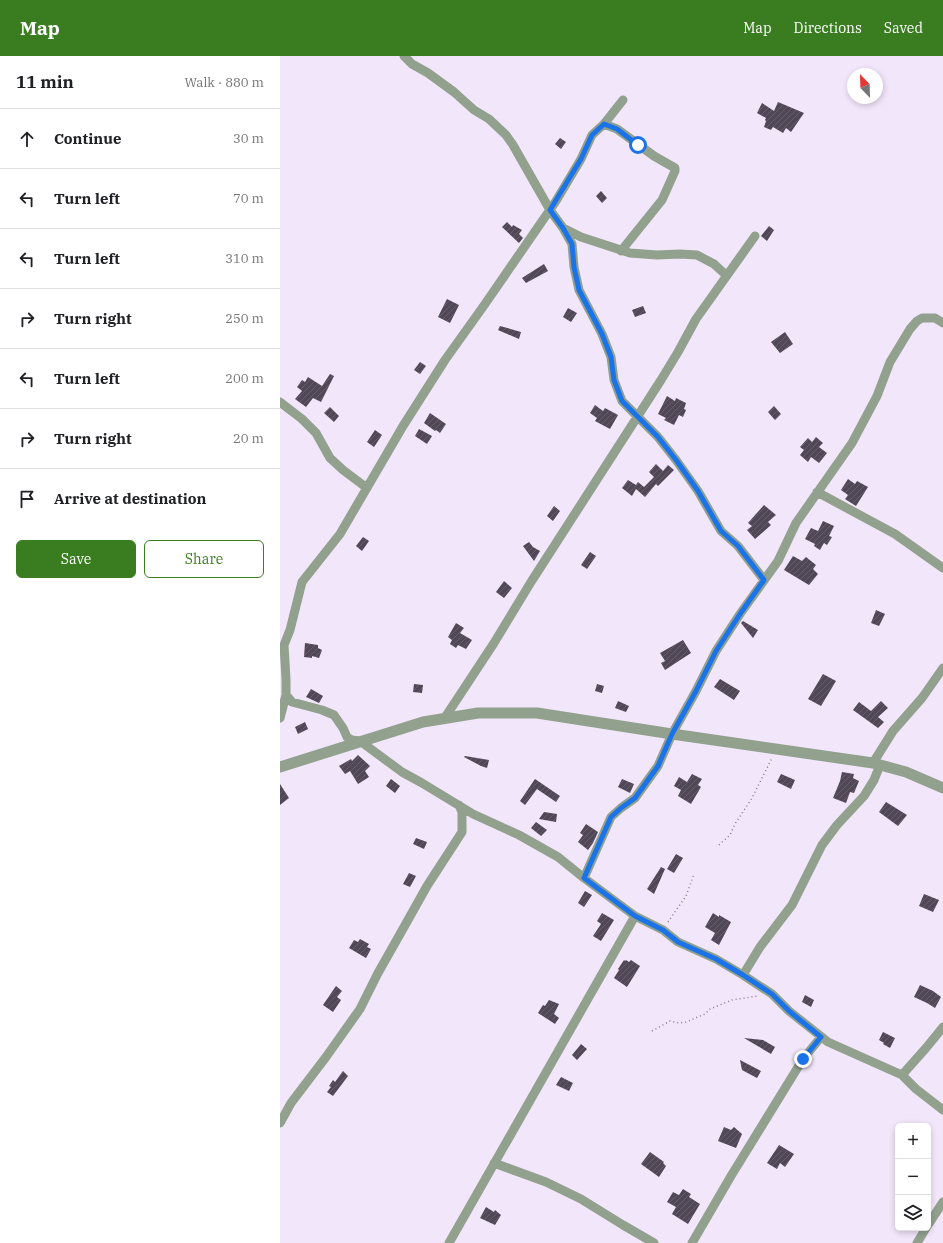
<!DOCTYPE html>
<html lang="en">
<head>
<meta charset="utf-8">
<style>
  :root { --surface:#fff; --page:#f6f6f6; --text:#202124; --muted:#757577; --line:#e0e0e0; --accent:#397d20 }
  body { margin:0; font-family:"IBM Plex Serif",serif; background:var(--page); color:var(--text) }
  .controls { position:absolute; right:12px; bottom:12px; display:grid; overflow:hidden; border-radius:6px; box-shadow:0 2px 6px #0003 }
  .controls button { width:36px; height:36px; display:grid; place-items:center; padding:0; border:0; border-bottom:1px solid var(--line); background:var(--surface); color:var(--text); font:20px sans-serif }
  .compass { position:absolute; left:567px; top:12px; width:36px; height:36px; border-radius:50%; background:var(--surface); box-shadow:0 2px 6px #0003; rotate:337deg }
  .stop { position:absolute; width:12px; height:12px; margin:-9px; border:3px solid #1a73e8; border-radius:50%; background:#fff }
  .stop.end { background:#1a73e8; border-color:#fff; box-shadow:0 1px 4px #0008 }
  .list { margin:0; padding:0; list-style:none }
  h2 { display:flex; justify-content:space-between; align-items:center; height:52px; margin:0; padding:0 16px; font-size:17px }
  h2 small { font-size:13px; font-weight:400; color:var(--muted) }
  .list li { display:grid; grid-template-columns:26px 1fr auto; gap:12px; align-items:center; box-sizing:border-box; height:60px; padding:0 16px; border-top:1px solid var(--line) }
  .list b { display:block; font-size:15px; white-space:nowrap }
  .list em { font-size:13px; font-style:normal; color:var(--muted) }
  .actions { display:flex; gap:8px; padding:12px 16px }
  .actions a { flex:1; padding:9px 0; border:1px solid var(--accent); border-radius:6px; text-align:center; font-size:14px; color:var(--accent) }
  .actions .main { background:var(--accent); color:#fff }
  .icon { flex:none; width:22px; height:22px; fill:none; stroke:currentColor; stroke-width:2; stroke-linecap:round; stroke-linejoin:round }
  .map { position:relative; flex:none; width:663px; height:1187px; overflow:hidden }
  header { display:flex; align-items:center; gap:24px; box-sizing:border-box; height:56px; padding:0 20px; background:var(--accent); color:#fff }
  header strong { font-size:19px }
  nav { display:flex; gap:22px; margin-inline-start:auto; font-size:14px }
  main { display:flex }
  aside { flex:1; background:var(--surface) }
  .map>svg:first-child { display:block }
  .building { fill:url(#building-hatch) }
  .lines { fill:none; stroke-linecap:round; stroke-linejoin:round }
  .path { stroke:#867e8c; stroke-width:1.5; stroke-dasharray:1 3; stroke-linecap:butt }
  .minor { stroke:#92a08e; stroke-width:9 }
  .tertiary { stroke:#92a08e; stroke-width:11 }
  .route { stroke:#1a73e8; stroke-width:5 }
</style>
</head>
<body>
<header>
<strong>Map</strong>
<nav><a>Map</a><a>Directions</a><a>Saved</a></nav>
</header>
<main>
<aside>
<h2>11 min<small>Walk · 880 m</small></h2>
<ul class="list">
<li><svg class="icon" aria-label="ahead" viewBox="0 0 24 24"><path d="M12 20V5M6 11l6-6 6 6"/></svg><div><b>Continue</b></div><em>30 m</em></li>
<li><svg class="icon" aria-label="left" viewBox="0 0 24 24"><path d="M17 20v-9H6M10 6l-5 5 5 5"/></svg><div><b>Turn left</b></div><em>70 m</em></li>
<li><svg class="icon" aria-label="left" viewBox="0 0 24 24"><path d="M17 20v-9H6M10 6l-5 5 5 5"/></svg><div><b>Turn left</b></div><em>310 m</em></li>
<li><svg class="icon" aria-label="right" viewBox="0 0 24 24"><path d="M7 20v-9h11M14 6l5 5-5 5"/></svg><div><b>Turn right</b></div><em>250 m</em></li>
<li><svg class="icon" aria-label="left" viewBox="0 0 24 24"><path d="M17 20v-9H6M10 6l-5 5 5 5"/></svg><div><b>Turn left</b></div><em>200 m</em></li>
<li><svg class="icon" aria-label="right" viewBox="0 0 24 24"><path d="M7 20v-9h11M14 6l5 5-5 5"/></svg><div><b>Turn right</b></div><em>20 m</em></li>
<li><svg class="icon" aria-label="arrive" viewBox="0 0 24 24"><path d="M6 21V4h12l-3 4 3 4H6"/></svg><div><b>Arrive at destination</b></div></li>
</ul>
<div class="actions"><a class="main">Save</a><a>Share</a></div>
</aside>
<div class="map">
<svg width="663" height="1187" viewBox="0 0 663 1187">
  <defs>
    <pattern id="building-hatch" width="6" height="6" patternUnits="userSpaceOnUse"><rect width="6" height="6" fill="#504757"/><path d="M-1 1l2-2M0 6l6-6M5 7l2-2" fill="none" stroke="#655d6b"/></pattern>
  </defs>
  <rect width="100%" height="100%" fill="#f2e6fa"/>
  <path class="building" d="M498 46 524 57 511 76 506 72 503 77 493 71 491 74 484 71 486 65 485 64 486 62 477 57 482 47 494 55Z
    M280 82 286 86 281 93 275 88Z
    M321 135 327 142 322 147 316 140Z
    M227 166 232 171 233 169 242 174 239 178 243 182 239 187 222 171Z
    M489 170 494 174 487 185 481 180Z
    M264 208 268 215 246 227 242 222Z
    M167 243 179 249 170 267 158 261Z
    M363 250 366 257 355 261 352 254Z
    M288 252 297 257 291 266 283 261Z
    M220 270 241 276 239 283 218 274Z
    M505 276 513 288 500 297 491 286Z
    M140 306 146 310 140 318 134 314Z
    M50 318 54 320 41 346 33 342 26 351 15 343 22 335 17 331 22 324 25 326 28 321 42 330Z
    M387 340 395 345 396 342 406 347 404 353 406 354 403 361 399 359 394 369 384 364 386 362 378 358Z
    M315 349 323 355 325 352 338 359 330 373 315 365 317 362 310 357Z
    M494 350 501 358 495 364 488 356Z
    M50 351 59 360 54 366 44 357Z
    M150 357 166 368 160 377 156 374 155 375 144 367Z
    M139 373 152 380 147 388 135 380Z
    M95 374 102 379 94 391 87 386Z
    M536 381 543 387 539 391 547 397 539 407 531 401 528 406 520 399 524 394 520 391 528 382 532 386Z
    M376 408 383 415 388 409 394 414 378 430 376 428 365 441 356 433 352 440 342 432 348 424 356 429 358 426 364 431 374 421 369 416Z
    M568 423 575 428 577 425 588 431 576 450 565 443 568 439 561 434Z
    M484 449 496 459 488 466 491 469 475 483 467 474 472 470 468 467Z
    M274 450 280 455 273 465 267 460Z
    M543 465 554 470 549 480 552 481 547 489 544 487 540 494 534 490 535 488 525 483 531 472 538 475Z
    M83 481 89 485 82 495 76 490Z
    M249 486 253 491 260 495 254 505 243 490Z
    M310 496 316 500 307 513 301 509Z
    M513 500 522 505 526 501 536 509 533 513 538 518 529 529 504 514Z
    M224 525 232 532 224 542 216 536Z
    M596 554 605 558 599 570 591 567Z
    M463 565 478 574 473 582 461 567Z
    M176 567 184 572 180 577 192 584 186 593 178 589 176 592 170 588 172 584 168 581Z
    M403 584 411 597 385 614 381 607 385 605 380 597Z
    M25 587 38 589V592L42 594 39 602 32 600V602L24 601Z
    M543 618 556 625 541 650 528 643Z
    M440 623 460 635 454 644 434 631Z
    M134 628 143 629 142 637 133 636Z
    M317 628 324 630 322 637 315 635Z
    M31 633 43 640 39 647 26 641Z
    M338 645 349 650 346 656 335 652Z
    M601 645 608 652 598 661 604 666 598 672 573 654 579 646 591 655Z
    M25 666 28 673 18 678 15 671Z
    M78 699 90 710 85 715 89 721 78 728 70 715 65 718 59 710 71 703 72 705Z
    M185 700 209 704 207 712 201 710 184 701Z
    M562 716 574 718 573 722 579 725 574 737 570 736 566 747 553 742 560 725Z
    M412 718 422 723 418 729 421 731 411 748 398 740 401 734 394 730 399 721 407 726Z
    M501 718 515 724 511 733 497 726Z
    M111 723 120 730 115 737 106 730Z
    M255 723 280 740 276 746 257 733 245 749 240 745Z
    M342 723 354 728 350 737 338 731Z
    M0 728 9 742 0 749Z
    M606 746 627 759 618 770 599 756Z
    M264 756 277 758 276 766 259 763Z
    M256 766 267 774 261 780 251 772Z
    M306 768 318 776 313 787 308 794 298 786 303 779 300 777Z
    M136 782 147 786 144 793 133 788Z
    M396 798 403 802 394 817 387 813Z
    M381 811 385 813 374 838 367 833Z
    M129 817 136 820 130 831 123 828Z
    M305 835 312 839 304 851 298 847Z
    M644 838 659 844 653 856 639 850Z
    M322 857 334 864 321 885 313 880 321 868 317 865Z
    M433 857 439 861V859L451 866 439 889 431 884 435 877 425 871Z
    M80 883 89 888 87 891 91 893 86 902 69 892 74 884 78 886Z
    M344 904 345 905 346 904 349 906 351 904 360 910 347 931 334 922 339 914 338 913Z
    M640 929 653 935 661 941 655 952 647 947 634 941Z
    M56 930 62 935 57 941 61 944 53 956 43 949Z
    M525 939 534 944 531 951 522 946Z
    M269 944 279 948 274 958 279 962 275 968 258 957 263 949 265 950Z
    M603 976 615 982 610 992 603 988 604 987 599 984Z
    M464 982 483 984 495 991 491 998Z
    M301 988 307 993 297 1004 292 999Z
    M460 1004 481 1015 477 1022 462 1014Z
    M63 1015 68 1020 53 1040 47 1036 51 1031 49 1030 53 1024 55 1026Z
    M281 1021 293 1027 289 1035 276 1029Z
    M444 1071 451 1074 454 1071 462 1078 456 1092 438 1085Z
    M499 1089 514 1098 505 1111 500 1107 497 1113 487 1107Z
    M370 1096 384 1106 383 1107 386 1110 379 1121 361 1108Z
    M403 1133 411 1138 409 1141 420 1148 408 1168 392 1158 396 1151 387 1146 393 1136 399 1139Z
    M206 1151 214 1156 215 1154 221 1159 215 1169 200 1162Z"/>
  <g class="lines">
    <path class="path" d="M439 789 450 779 455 768 472 742 492 702
      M388 866 406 840 414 818
      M372 975 390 965 399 967 406 966 425 958 430 953 452 944 478 940"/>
    <path class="minor" d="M124 0 132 8 148 17 174 36 194 54 209 63 226 79 233 89 270 154 283 172 292 188 294 211 299 234 322 278 331 301 334 324 342 345 378 381 396 404 418 435 441 475 458 490 484 524
      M324 68 337 73 374 100 395 112V115L382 144 341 195
      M283 172 301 181 350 197 377 199 400 198 417 199 434 208 446 219
      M0 346 22 363 36 377 50 402 63 414 87 432
      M537 436 615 478 663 512
      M0 662 6 639
      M164 663 214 587 251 526 381 324 398 296 416 263 475 180
      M593 707 613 675 642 642 663 612
      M304 822 278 801 239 779 193 758 142 727 122 716 80 685 72 684 67 681 63 672 54 659 42 654 12 646 6 639V623L4 589 10 574 22 526 60 478 123 370 165 304 205 248 276 145 301 103 312 79 324 68 343 44
      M355 860 383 874 398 886 436 903 463 919 492 938 509 955 548 986 622 1019 636 1033 663 1054
      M463 919 480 891 512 849 542 789 557 769 584 740 594 724 600 709
      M622 1019 646 992 663 971
      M0 1067 11 1047 46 1001 80 953 98 917 124 871 147 830 182 776V756L179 749
      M214 1107 266 1126 301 1143 343 1169 374 1187
      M648 1169 663 1146
      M169 1187 355 860 304 822 331 761 341 752 355 742 378 710 392 678 416 635 436 595 460 558 498 505 516 467 572 387 597 340 610 306 630 273 637 265 642 262H655L663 267
      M412 1187 451 1120 523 1003 541 981
      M637 1187 646 1172"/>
    <path class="tertiary" d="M0 711 143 666 198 657H257L392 678 593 707 626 716 663 732"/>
  </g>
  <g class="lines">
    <path class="route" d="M358 89 337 73 324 68 312 79 301 103 270 154 283 172 292 188 294 211 299 234 322 278 331 301 334 324 342 345 378 381 396 404 418 435 441 475 458 490 484 524 460 558 436 595 416 635 392 678 378 710 355 742 341 752 331 761 304 822 355 860 383 874 398 886 436 903 463 919 492 938 509 955 541 981 523 1003"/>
  </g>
</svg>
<div class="controls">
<button>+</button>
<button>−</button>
<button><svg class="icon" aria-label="layers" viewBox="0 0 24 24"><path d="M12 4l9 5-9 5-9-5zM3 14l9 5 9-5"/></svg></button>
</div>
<svg class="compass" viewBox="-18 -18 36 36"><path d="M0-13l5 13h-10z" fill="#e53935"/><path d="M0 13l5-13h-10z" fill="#757577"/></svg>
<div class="stop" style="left:358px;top:89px"></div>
<div class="stop end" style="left:523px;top:1003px"></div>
</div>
</main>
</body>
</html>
